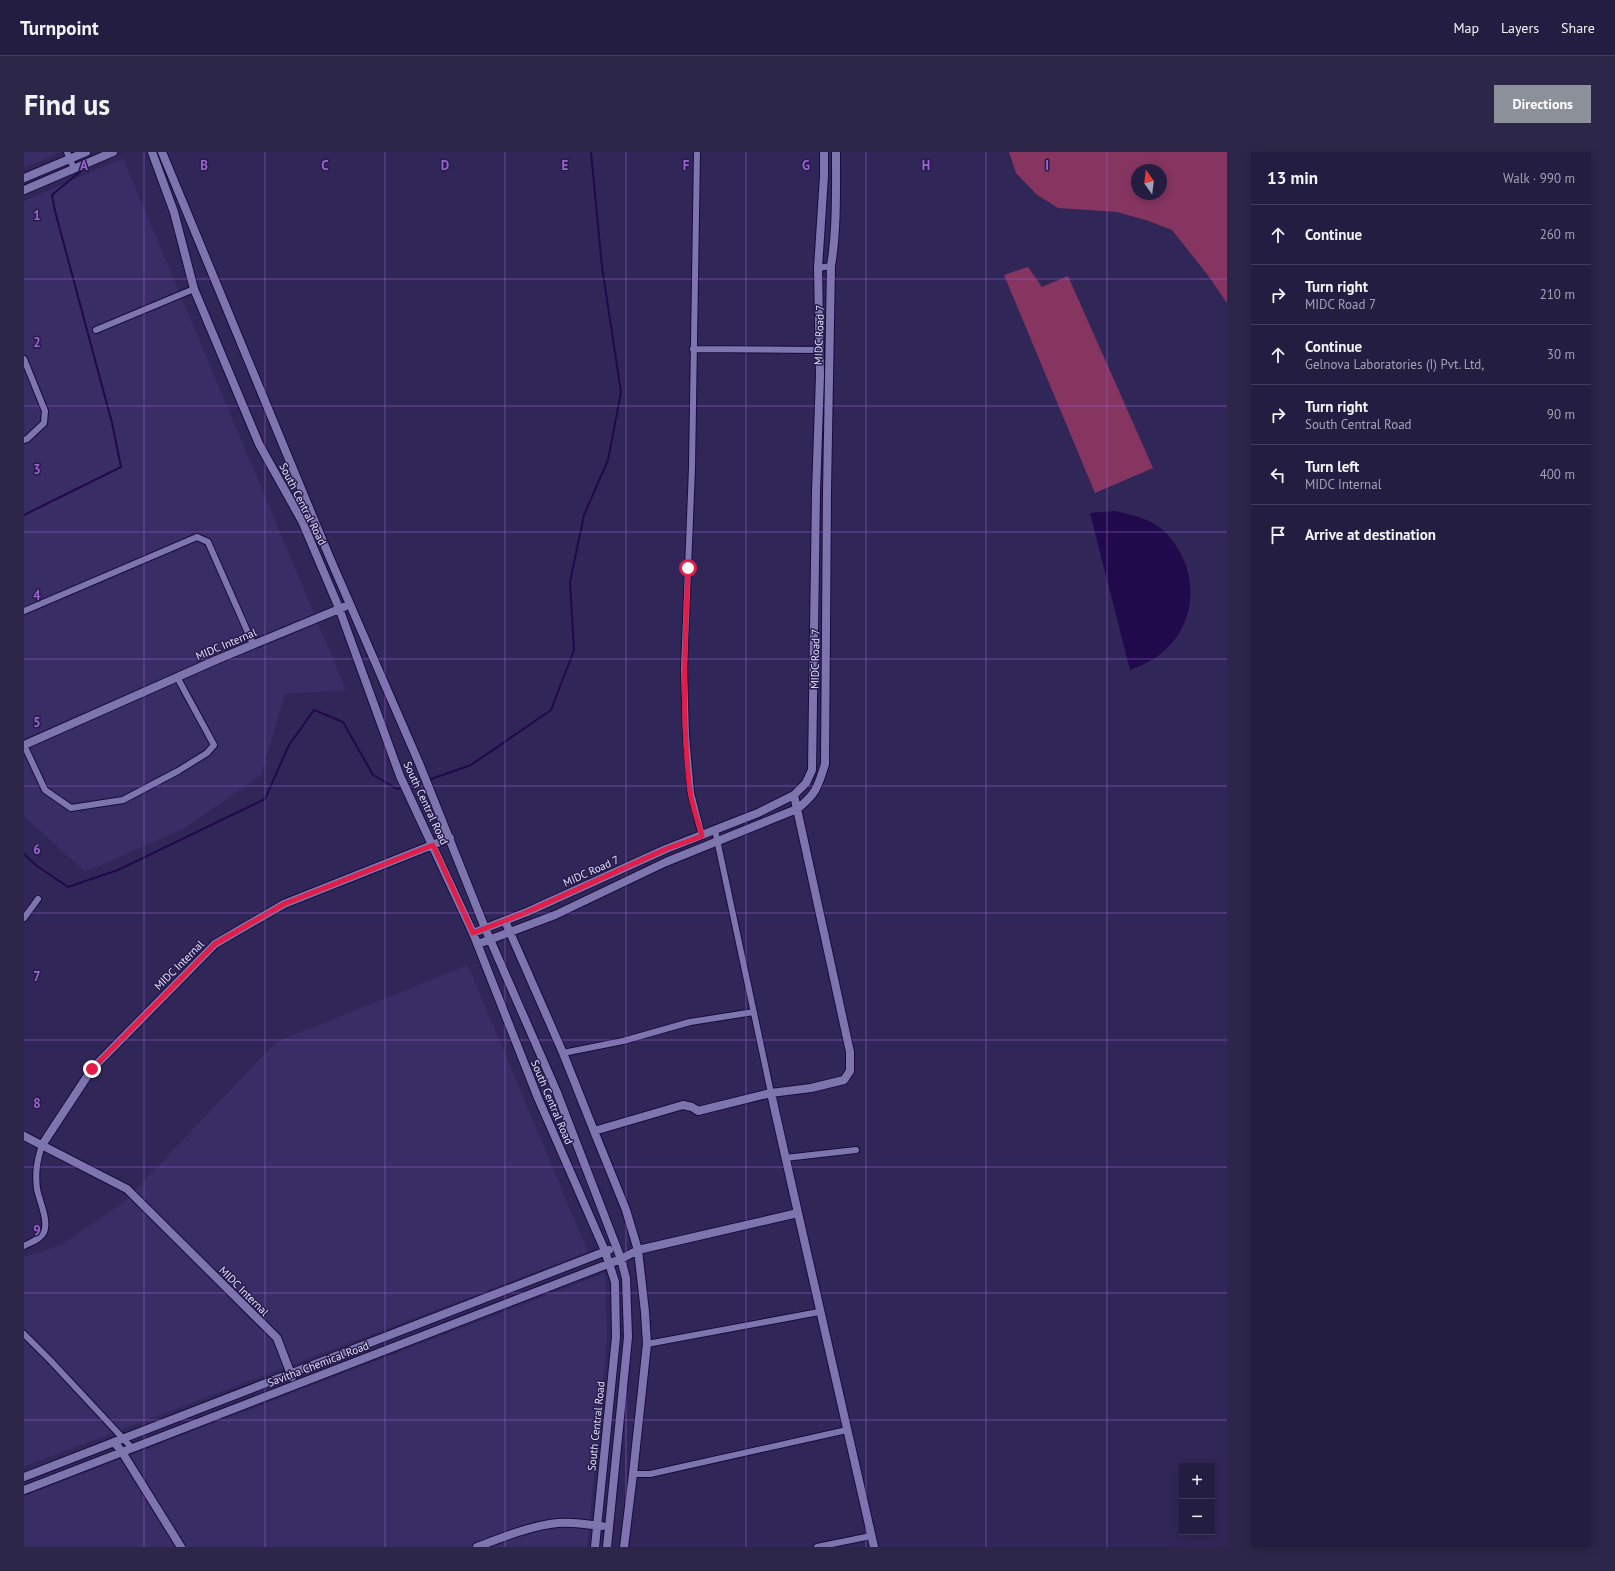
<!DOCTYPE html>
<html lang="en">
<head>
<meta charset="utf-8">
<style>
  :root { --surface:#241d42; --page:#2c2649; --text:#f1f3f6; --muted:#a3a2b2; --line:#413b5b; --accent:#8c9099 }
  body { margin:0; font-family:"PT Sans",sans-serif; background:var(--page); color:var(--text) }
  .controls { position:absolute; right:12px; bottom:12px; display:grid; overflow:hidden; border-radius:0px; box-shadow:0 2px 10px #0003 }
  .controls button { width:36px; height:36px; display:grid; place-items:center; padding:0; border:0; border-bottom:1px solid var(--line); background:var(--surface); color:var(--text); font:20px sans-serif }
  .compass { position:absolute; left:1107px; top:12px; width:36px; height:36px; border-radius:50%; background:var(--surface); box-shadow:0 2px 10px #0003; rotate:346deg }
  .stop { position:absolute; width:12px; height:12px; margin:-9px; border:3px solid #e11d48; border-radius:50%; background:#fff }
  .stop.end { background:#e11d48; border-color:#fff; box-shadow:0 1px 4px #0008 }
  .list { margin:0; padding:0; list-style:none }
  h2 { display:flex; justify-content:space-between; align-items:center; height:52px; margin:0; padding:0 16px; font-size:17px }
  h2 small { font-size:13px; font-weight:400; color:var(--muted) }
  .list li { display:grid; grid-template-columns:26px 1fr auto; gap:12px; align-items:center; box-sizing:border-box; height:60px; padding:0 16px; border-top:1px solid var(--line) }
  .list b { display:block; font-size:15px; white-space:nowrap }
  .list p { margin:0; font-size:13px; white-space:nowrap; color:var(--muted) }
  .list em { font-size:13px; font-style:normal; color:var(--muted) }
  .icon { flex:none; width:22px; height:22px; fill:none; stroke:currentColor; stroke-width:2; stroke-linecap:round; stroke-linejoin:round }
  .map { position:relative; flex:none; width:1203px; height:1395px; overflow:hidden; border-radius:0px }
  header { display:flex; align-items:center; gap:24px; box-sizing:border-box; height:56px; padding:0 20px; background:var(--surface); border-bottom:1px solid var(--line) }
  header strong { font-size:19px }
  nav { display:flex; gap:22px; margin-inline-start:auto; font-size:14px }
  .intro { display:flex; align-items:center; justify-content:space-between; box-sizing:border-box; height:96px; padding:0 24px }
  h1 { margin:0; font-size:28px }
  .button { padding:10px 18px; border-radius:0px; background:var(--accent); color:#fff; font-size:14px; font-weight:700 }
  main { display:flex; gap:24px; padding:0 24px }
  aside { flex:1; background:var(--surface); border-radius:0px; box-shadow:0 2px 10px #0003 }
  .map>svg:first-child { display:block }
  .built { fill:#382d65 }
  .green { fill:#863561; fill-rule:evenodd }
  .water { fill:#200a4c }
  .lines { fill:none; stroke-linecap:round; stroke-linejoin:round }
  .stream { stroke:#200a4c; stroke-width:2 }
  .street-casing { stroke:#190c3c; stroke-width:8 }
  .secondary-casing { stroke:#190c3c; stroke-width:10 }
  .street { stroke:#7d76ae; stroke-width:6 }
  .secondary { stroke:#7d76ae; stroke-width:8 }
  .route { stroke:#e11d48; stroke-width:5 }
  .grid { fill:none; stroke:#9b63d1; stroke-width:1; stroke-opacity:0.55 }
  .labels { text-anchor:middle; stroke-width:3; stroke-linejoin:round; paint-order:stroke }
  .street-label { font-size:11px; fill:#e5e3fc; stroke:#271c4c }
  .grid-label { font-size:13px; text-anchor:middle; font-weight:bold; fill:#9b63d1; stroke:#271c4c; stroke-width:3; stroke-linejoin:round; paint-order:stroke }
</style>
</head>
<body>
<header>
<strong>Turnpoint</strong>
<nav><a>Map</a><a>Layers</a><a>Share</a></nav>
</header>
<div class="intro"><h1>Find us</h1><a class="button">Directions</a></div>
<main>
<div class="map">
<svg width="1203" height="1395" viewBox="0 0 1203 1395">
  <rect width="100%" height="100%" fill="#302758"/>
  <path class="built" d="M0 0H37L0 16Z
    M99 6 322 538 261 542 237 623 161 676 61 720 0 664V49Z
    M444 813 564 1100 0 1315V1105L37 1093 100 1050 252 890Z
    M581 1121 583 1187 563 1395H0V1344Z"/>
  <path class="green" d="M985 0H1203V151L1183 122 1148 78 1122 68 1093 60 1034 56 1012 42 992 21ZM1113 18H1137V42H1113Z
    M1004 115 1018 135 1044 124 1129 316 1071 341 980 123Z"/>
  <path class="water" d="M1091 359C1108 363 1125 366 1139 378 1174 411 1177 467 1140 499 1136 502 1132 506 1128 508 1121 512 1113 515 1106 518L1066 361Z"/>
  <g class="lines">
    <path class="stream" d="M0 363 97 315 88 271 31 59 28 43 58 18
      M404 628 447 613 527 558 550 498 546 430 560 363 584 308 597 240 578 115 567 0
      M383 634 400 629
      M0 702 13 714 44 735 94 718 241 647 265 593 290 558 319 570 349 623 373 637 379 635"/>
    <g class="street-casing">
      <path id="street" d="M43 0 50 17
        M673 0 668 316 660 517 662 584 667 641 678 684
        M794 116 807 114
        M72 178 170 137
        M669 197 796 198
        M0 207 21 259 20 271 3 287 0 288
        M0 459 173 385 184 390 229 492
        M0 593 21 638 47 656 99 648 154 619 183 601 190 593 153 525
        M691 678 747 941
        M0 766 14 747
        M539 901 599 889 666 870 730 860
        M761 1006 832 998
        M0 1094C7 1090 17 1087 20 1080 25 1069 15 1048 13 1037 11 1020 13 1009 18 993
        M0 1182 26 1208 108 1296
        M623 1192 795 1160
        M609 1322H626L823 1278
        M793 1395 847 1384"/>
    </g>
    <g class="secondary-casing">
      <path id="secondary" d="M128 0 150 60 170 137 235 292 278 369 315 456 376 624 449 781 514 946 581 1099 591 1130 592 1185 571 1395
        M138 0 305 404 395 611 461 776 532 938 597 1107 602 1126 604 1185 583 1395
        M0 26 62 0
        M0 38 89 0
        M0 593 192 508 320 455
        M449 781 503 760 642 697 734 661 770 643 782 631 788 618 792 340 796 223 794 116 800 24V0
        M454 792 531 763 642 710 773 657C792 642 794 635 801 612L803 339 807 114C813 77 812 38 812 0
        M747 941 787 936 820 928 826 919V900L770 643
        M570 979 602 1058 614 1098 621 1160 623 1192 609 1322 600 1395
        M0 984 103 1037 253 1186 268 1225
        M18 993 68 917 191 792 260 752 426 686
        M774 1061 850 1395
        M90 1290 98 1300 157 1395
        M0 1325 585 1098
        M0 1338 597 1107 614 1098 774 1061 747 941 674 959 668 955 659 953 570 979 539 901 481 769
        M453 1395C477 1386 501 1376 526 1372 543 1369 561 1372 578 1374"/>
    </g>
    <use href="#street" class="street"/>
    <use href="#secondary" class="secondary"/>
  </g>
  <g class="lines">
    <path class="route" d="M68 917 191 792 260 752 409 693 449 781 503 760 642 697 678 684C674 669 668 654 666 639 657 566 661 490 664 416"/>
  </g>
  <path class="grid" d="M120 0V1395M241 0V1395M361 0V1395M481 0V1395M602 0V1395M722 0V1395M842 0V1395M962 0V1395M1083 0V1395M0 127H1203M0 254H1203M0 380H1203M0 507H1203M0 634H1203M0 761H1203M0 888H1203M0 1015H1203M0 1141H1203M0 1268H1203"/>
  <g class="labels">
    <g class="street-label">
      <text transform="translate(795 183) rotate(-88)" y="4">MIDC Road 7</text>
      <text transform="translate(279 352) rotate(63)" y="4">South Central Road</text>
      <text transform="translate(202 492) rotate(-23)" y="4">MIDC Internal</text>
      <text transform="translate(791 507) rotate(-89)" y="4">MIDC Road 7</text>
      <text transform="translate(402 651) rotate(65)" y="4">South Central Road</text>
      <text transform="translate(567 719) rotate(-24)" y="4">MIDC Road 7</text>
      <text transform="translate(155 813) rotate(-45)" y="4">MIDC Internal</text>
      <text transform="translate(528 950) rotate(67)" y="4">South Central Road</text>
      <text transform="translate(220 1139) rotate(45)" y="4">MIDC Internal</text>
      <text transform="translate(294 1212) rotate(-21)" y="4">Savitha Chemical Road</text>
      <text transform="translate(572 1274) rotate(-84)" y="4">South Central Road</text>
    </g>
  </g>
  <g class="grid-label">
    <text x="60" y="18">A</text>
    <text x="180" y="18">B</text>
    <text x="301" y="18">C</text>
    <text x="421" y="18">D</text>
    <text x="541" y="18">E</text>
    <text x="662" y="18">F</text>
    <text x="782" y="18">G</text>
    <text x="902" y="18">H</text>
    <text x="1023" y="18">I</text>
    <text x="13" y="68">1</text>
    <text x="13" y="195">2</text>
    <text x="13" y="322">3</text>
    <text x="13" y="448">4</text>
    <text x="13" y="575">5</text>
    <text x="13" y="702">6</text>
    <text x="13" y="829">7</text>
    <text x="13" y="956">8</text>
    <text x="13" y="1083">9</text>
  </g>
</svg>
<div class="controls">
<button>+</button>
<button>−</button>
</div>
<svg class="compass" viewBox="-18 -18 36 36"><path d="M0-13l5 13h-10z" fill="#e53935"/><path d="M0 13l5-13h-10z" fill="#a3a2b2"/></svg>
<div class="stop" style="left:664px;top:416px"></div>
<div class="stop end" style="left:68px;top:917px"></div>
</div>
<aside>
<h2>13 min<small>Walk · 990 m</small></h2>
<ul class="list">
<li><svg class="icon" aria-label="ahead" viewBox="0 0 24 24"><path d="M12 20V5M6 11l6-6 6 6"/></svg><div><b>Continue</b></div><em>260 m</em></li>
<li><svg class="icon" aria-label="right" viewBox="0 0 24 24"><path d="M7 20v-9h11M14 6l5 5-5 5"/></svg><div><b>Turn right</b><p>MIDC Road 7</p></div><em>210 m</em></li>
<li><svg class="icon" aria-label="ahead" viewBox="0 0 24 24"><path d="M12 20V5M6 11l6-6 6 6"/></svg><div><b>Continue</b><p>Gelnova Laboratories (I) Pvt. Ltd,</p></div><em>30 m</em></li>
<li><svg class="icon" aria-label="right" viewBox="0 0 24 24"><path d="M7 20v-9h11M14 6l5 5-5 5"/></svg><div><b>Turn right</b><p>South Central Road</p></div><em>90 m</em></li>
<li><svg class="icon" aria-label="left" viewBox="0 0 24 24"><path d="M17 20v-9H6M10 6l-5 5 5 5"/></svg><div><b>Turn left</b><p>MIDC Internal</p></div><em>400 m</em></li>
<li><svg class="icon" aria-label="arrive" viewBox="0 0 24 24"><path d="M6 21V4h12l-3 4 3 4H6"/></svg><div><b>Arrive at destination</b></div></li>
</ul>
</aside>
</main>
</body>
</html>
